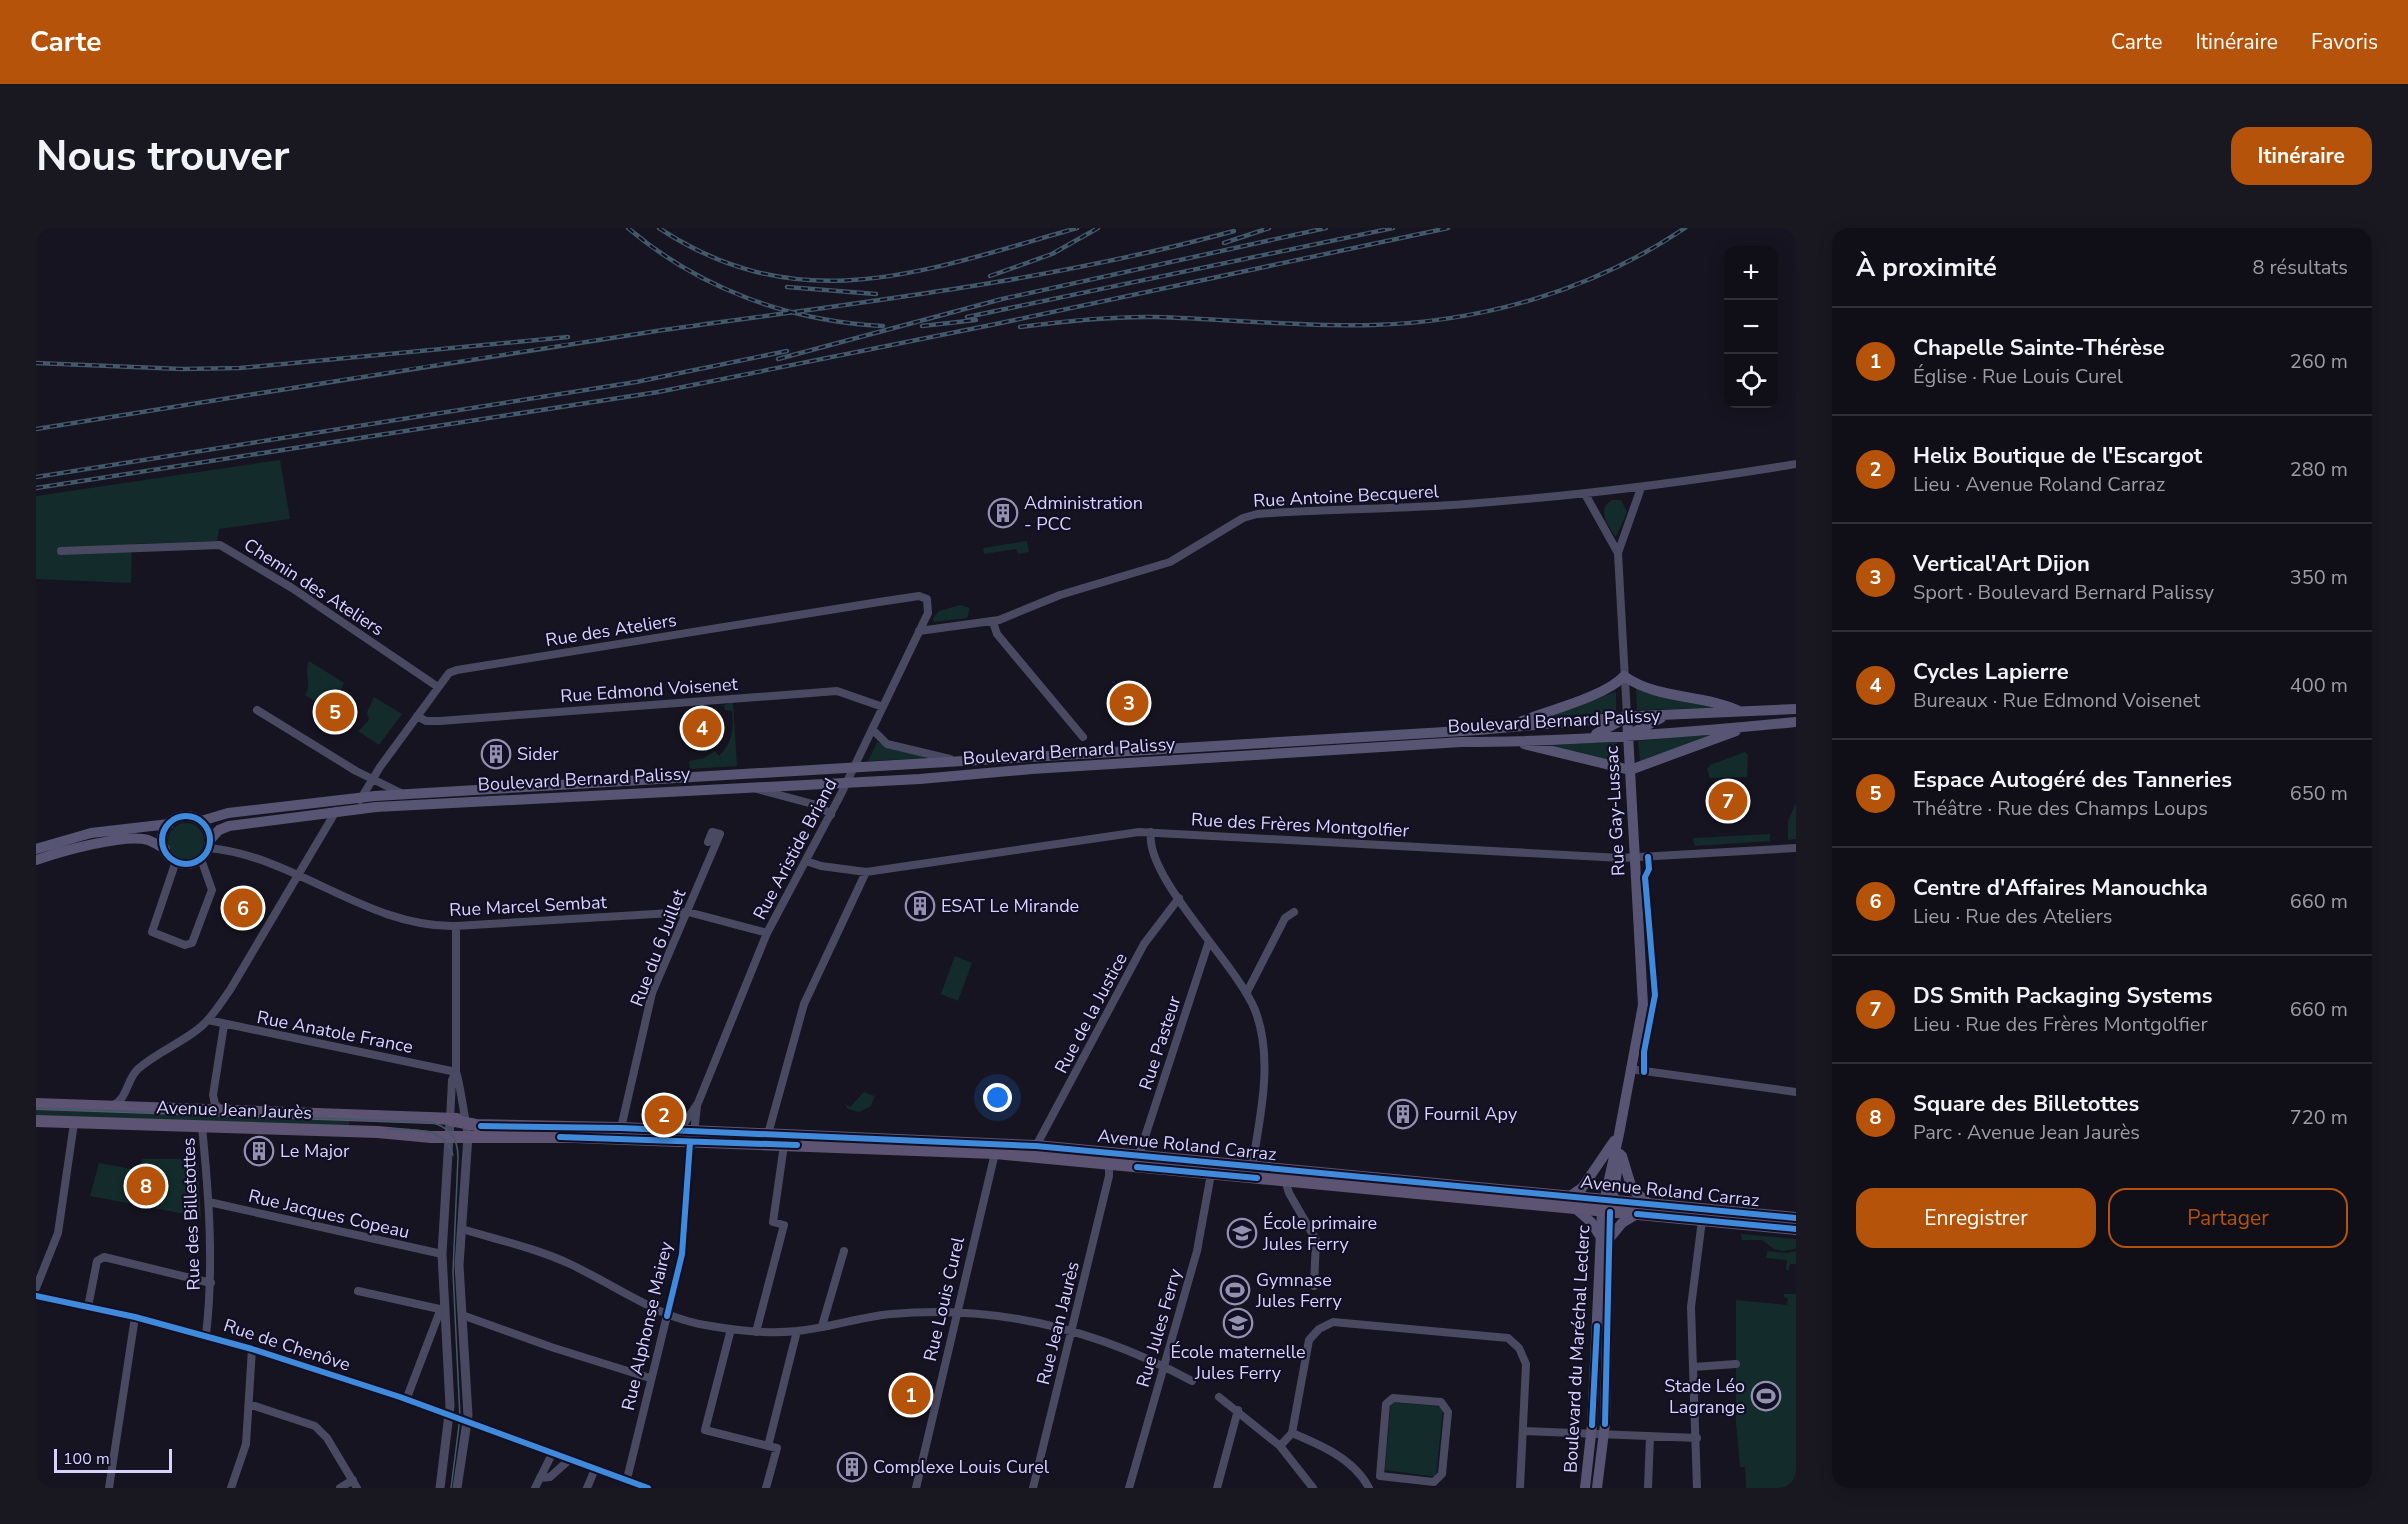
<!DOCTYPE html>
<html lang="fr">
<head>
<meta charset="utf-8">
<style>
  :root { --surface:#100f18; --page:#191821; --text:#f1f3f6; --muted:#9c9ca2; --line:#302f37; --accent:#b45309 }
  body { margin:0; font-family:"Nunito Sans",sans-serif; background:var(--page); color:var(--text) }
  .controls { position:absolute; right:18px; top:18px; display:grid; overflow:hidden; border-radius:12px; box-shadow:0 3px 15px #0003 }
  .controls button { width:54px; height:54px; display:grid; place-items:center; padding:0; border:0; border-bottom:2px solid var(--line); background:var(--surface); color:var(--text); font:30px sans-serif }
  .scale { position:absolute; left:18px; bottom:15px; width:118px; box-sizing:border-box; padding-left:6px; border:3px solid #d7d3fe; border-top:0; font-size:16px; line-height:21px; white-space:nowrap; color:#d7d3fe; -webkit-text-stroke:4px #120f25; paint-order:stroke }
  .you { position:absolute; left:962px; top:870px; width:21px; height:21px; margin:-15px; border:4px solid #fff; border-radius:50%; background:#1a73e8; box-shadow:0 0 0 9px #1a73e833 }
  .badge { display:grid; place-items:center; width:39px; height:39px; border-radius:50%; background:var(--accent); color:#fff; font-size:20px; font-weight:700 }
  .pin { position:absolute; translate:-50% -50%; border:3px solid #fff; box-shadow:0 2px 6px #0006 }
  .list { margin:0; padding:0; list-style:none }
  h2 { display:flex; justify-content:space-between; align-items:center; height:78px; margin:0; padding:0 24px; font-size:26px }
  h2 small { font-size:20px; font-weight:400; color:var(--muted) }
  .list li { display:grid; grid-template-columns:39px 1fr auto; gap:18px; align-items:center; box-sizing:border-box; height:108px; padding:0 24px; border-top:2px solid var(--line) }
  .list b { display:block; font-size:22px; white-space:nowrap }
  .list p { margin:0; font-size:20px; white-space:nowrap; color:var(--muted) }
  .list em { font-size:20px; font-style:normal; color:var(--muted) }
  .actions { display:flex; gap:12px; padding:18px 24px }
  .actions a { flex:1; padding:14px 0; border:2px solid var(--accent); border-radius:18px; text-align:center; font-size:21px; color:var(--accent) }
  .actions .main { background:var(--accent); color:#fff }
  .icon { flex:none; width:33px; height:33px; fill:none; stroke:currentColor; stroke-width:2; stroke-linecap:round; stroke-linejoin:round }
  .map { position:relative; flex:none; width:1760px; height:1260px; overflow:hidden; border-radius:18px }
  header { display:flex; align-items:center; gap:36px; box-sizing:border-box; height:84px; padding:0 30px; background:var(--accent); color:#fff }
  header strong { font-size:28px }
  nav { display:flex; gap:33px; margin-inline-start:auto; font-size:21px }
  .intro { display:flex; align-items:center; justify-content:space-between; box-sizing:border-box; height:144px; padding:0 36px }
  h1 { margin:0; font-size:42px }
  .button { padding:15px 27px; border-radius:18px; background:var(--accent); color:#fff; font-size:21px; font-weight:700 }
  main { display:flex; gap:36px; padding:0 36px }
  aside { flex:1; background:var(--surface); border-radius:18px; box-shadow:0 3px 15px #0003 }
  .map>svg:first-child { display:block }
  .green { fill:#132b2b }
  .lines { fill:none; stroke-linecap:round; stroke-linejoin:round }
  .minor { stroke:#494961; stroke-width:8 }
  .tertiary { stroke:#494961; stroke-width:9 }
  .secondary { stroke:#575573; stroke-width:10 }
  .primary { stroke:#5d5372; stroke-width:12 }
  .tram { stroke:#425969; stroke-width:1.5 }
  .rail-casing { stroke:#425969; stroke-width:4.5 }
  .rail { stroke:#120f25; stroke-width:2; stroke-dasharray:7; stroke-linecap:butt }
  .cycleway-casing { stroke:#120f25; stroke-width:10 }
  .cycleway { stroke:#408adc; stroke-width:6 }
  .labels { text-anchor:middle; stroke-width:4.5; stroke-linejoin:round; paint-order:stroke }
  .street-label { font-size:18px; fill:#d7d3fe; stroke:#120f25 }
  .poi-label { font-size:18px; fill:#d7d3fe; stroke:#120f25; text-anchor:start }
</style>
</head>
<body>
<header>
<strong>Carte</strong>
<nav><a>Carte</a><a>Itinéraire</a><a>Favoris</a></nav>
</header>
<div class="intro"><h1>Nous trouver</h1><a class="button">Itinéraire</a></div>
<main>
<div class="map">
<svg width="1760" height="1260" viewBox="0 0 1760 1260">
  <rect width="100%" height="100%" fill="#161420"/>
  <path class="green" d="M244 232 254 291 183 301 181 313 96 316 95 355 0 351V268Z
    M1576 272H1585L1591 284 1580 309C1572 298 1560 281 1576 272Z
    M991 313 993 324 982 326 980 321 948 326 947 320Z
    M924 377 934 380 931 390 898 394 897 390 903 383Z
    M273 433 308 455 295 483 269 467C277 455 267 446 273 433Z
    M1600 460 1678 480 1601 482Z
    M1580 464V484L1500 490Z
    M338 469 366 486 343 517 322 503 333 492 331 484Z
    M697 474 701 538 654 541 653 533 668 530 679 523 683 528C696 515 698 501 696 483L689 482 688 477Z
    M1681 506 1604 534 1602 513Z
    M1581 513 1584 535 1509 518Z
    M841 514 890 530 832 533Z
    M1709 524 1712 527 1711 549 1674 550 1671 541 1674 537Z
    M1760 575V611L1752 612V593Z
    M132 613a18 18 0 1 1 36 0a18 18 0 1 1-36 0Z
    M1734 606V613L1659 618 1657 610Z
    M919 728 936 735 922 773 905 766Z
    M828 864 838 868 840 865 835 878 823 884 812 881 809 876 814 879Z
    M0 879 313 890V901L0 890Z
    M106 931H161L165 989 54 968 63 935 101 942Z
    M1705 1006 1760 1011V1021L1747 1023 1738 1021 1726 1012H1706Z
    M1731 1023 1751 1025 1760 1023V1036H1754L1753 1042H1750L1751 1032 1730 1030Z
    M1748 1066H1760V1260H1710L1709 1239H1704L1700 1194V1072L1751 1077 1752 1070 1748 1069Z
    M1355 1174 1407 1179 1400 1249 1349 1242Z"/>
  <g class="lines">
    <path class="minor" d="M1549 266 1582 325
      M25 323 184 317 256 360 402 459
      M957 394 961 406 1047 509
      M883 403 963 392 1024 367 1134 334 1207 290 1221 286C1291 281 1361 281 1430 276 1541 268 1651 254 1760 236
      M221 482 320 543 365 565
      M381 488 390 493H404L801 463 847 479
      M1591 488 1582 325 1605 260
      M836 501 851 516 914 531
      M721 561 784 578 795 587
      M324 572 344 539 413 445 421 442 843 374 883 368 891 371 892 385 805 566 731 705 662 875 643 903
      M1115 604C1108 649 1201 736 1219 782 1238 831 1224 889 1216 939
      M173 620C260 628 331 700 420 698L652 684 731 705
      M140 633 116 704 149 717 156 715 176 662 165 631
      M770 633 785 638 830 644 1103 604 1585 630 1760 620
      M1211 764 1249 690 1258 684
      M172 792 420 844
      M1594 841 1760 864
      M420 844C423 848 430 899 432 908
      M76 878C92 871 90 852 102 841 122 823 149 814 168 796 178 786 186 773 194 762L300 583
      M185 882 179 876 177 867 188 797
      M414 892 416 852 420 844V698
      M166 899C173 968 178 1038 170 1107
      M585 900 616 765 684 606 676 604 672 614
      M658 904 661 878
      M732 906 768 776 830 644
      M1000 918 1108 716 1143 670
      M1103 927 1173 713
      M1249 952 1253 965 1280 1012 1278 1058
      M173 974 406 1026
      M426 1001C462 1012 500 1020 534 1036 581 1058 623 1091 675 1098 703 1103 732 1106 761 1103 792 1100 823 1089 855 1086 962 1076 1062 1102 1156 1153
      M0 1060 22 1005 38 895
      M322 1063 408 1082
      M52 1079 61 1033 68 1029 175 1055
      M426 1087 515 1119 614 1150
      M786 1098 808 1023
      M695 1101 669 1202 732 1218
      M720 1104 748 997 737 994 748 917
      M1657 1139 1700 1136
      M1183 1169 1244 1218 1277 1260
      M1357 1170 1405 1174 1412 1184 1406 1246 1398 1254 1344 1248 1350 1176Z
      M370 1172 404 1083
      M213 1176 279 1198 291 1210 321 1260
      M1488 1203 1661 1210
      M1256 1205C1285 1217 1318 1231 1333 1260
      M1244 1218 1256 1205 1273 1112 1283 1101 1297 1094 1472 1110 1483 1120 1490 1136 1484 1260
      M504 1250 514 1249 533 1232
      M591 1251 646 1026 654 915
      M73 1260 99 1089
      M195 1260 210 1216 216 1121
      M304 1260 317 1252
      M499 1260 516 1226
      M551 1260 559 1241
      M730 1260 741 1220 732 1218 761 1103
      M880 1260 959 925
      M997 1260 1073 948V936
      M1093 1260 1161 1023 1175 946
      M1181 1260 1202 1182
      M1612 1260 1614 1208
      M1661 1260 1655 1079 1666 992"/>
    <path class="tertiary" d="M0 1068 99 1089 216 1121 364 1169 612 1260
      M404 1260 414 1178 406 1026 414 892
      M421 1260 432 1187 423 1037 432 908"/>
    <path class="secondary" d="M1486 493C1514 482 1570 468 1588 448 1622 472 1667 466 1703 483
      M1560 506 1591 489
      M1594 506 1625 490
      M1488 516 1594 542 1700 503
      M126 612a24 24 0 1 1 48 0a24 24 0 1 1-48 0Z
      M165 593 192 585 339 568 1162 519 1442 502 1602 488 1760 481
      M174 612 183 602 193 598 340 579 884 551 996 541 1425 514C1537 514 1649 505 1760 494
      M0 621 55 605 133 596
      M0 632C23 624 89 605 112 612 118 614 123 618 129 621
      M1586 928 1596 961 1612 975
      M1534 968 1546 960 1578 913
      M1540 981 1555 994 1564 1008
      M1572 1012 1586 995 1601 986
      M1549 1260 1556 1197 1566 983 1583 906 1607 777 1591 488
      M1561 1260 1569 1196 1573 991 1584 926"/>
    <path class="primary" d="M0 876 421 891
      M414 892 440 897 585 900 1000 918 1760 990
      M0 893 342 904 395 909H538L959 925 1760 1001"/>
    <path class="tram" d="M0 880 393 894C413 898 422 910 422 929L417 1044 424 1190 415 1260
      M351 901C376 902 407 897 417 927"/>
    <g class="rail-casing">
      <path id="rail" d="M592 0C664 61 753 93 847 98
        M623 0C765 94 892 42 1041 0
        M1188 15 1233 0
        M954 48 1016 26 1062 0
        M751 59 840 66
        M931 89 1357 0
        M886 98 940 92
        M984 99C1029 93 1074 88 1120 89 1192 91 1265 99 1337 97 1447 94 1557 62 1649 0
        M742 131 966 71 1290 0
        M0 135 146 141 204 140 532 109
        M0 201C209 168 418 133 627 102 819 75 1012 54 1198 3
        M0 249 600 154 751 123
        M0 260 622 164 960 96 1412 0"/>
    </g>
    <use href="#rail" class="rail"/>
    <g class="cycleway-casing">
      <path id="cycleway" d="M126 612a24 24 0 1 1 48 0a24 24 0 1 1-48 0Z
        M1608 844V824L1619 767 1609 649 1613 641 1612 629
        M445 898 585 900 1000 918 1760 990
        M524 909 761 917
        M1101 939 1221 950
        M1601 986 1760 1001
        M0 1068 99 1089 216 1121 364 1169 612 1260
        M631 1088 646 1026 654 915
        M1569 1196 1574 984
        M1556 1197 1561 1098"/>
    </g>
    <use href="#cycleway" class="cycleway"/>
  </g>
  <defs>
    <g id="building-ring" transform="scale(1.5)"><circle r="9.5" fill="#120f25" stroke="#9390b0" stroke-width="1.5"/><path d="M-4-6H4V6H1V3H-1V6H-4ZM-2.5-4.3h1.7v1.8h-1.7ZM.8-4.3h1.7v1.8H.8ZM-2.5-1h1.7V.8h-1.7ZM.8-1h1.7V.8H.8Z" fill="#9390b0"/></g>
    <g id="school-ring" transform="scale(1.5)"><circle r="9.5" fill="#120f25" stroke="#9390b0" stroke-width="1.5"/><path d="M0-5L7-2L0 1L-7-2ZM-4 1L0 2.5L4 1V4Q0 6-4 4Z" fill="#9390b0"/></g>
    <g id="stadium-ring" transform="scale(1.5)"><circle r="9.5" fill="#120f25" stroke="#9390b0" stroke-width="1.5"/><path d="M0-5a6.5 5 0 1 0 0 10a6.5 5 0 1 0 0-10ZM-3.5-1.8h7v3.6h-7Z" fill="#9390b0"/></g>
  </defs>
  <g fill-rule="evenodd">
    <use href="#building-ring" x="967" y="285"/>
    <use href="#building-ring" x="460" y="526"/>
    <use href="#building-ring" x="884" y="678"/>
    <use href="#building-ring" x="1367" y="886"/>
    <use href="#building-ring" x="223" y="923"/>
    <use href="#school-ring" x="1206" y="1005"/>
    <use href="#stadium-ring" x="1199" y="1062"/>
    <use href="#school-ring" x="1202" y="1095"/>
    <use href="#stadium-ring" x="1730" y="1168"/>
    <use href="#building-ring" x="816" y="1239"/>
  </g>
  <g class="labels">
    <g class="street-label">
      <text transform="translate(1310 268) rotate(-3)" y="6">Rue Antoine Becquerel</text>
      <text transform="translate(278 359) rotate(33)" y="6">Chemin des Ateliers</text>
      <text transform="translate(575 402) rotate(-9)" y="6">Rue des Ateliers</text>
      <text transform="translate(613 462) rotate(-4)" y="6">Rue Edmond Voisenet</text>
      <text transform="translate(1518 493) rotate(-3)" y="6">Boulevard Bernard Palissy</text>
      <text transform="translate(1033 523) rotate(-4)" y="6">Boulevard Bernard Palissy</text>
      <text transform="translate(548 551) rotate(-3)" y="6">Boulevard Bernard Palissy</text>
      <text transform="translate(1579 583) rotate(-93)" y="6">Rue Gay-Lussac</text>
      <text transform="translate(1264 597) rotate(3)" y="6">Rue des Frères Montgolfier</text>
      <text transform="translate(759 621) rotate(-62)" y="6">Rue Aristide Briand</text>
      <text transform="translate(492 678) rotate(-3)" y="6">Rue Marcel Sembat</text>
      <text transform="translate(622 720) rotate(-69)" y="6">Rue du 6 Juillet</text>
      <text transform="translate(1055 785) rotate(-62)" y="6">Rue de la Justice</text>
      <text transform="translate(299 804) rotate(11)" y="6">Rue Anatole France</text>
      <text transform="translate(1124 815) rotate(-72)" y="6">Rue Pasteur</text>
      <text transform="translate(198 882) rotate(2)" y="6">Avenue Jean Jaurès</text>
      <text transform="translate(1151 917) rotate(6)" y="6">Avenue Roland Carraz</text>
      <text transform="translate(1634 963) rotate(6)" y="6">Avenue Roland Carraz</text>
      <text transform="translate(155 986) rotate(-92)" y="6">Rue des Billetottes</text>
      <text transform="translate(293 986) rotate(13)" y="6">Rue Jacques Copeau</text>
      <text transform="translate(908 1071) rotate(-77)" y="6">Rue Louis Curel</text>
      <text transform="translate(1022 1095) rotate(-76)" y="6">Rue Jean Jaurès</text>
      <text transform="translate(611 1098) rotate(-77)" y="6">Rue Alphonse Mairey</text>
      <text transform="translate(1123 1100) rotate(-74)" y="6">Rue Jules Ferry</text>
      <text transform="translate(251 1117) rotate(18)" y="6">Rue de Chenôve</text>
      <text transform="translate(1541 1121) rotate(-87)" y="6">Boulevard du Maréchal Leclerc</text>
    </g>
    <g class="poi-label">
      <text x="988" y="281">Administration<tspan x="988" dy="21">- PCC</tspan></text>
      <text x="481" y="532">Sider</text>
      <text x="905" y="684">ESAT Le Mirande</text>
      <text x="1388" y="892">Fournil Apy</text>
      <text x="244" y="929">Le Major</text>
      <text x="1227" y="1001">École primaire<tspan x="1227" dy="21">Jules Ferry</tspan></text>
      <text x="1220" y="1058">Gymnase<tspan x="1220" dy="21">Jules Ferry</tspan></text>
      <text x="1202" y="1130" text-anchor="middle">École maternelle<tspan x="1202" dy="21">Jules Ferry</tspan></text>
      <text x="1709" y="1164" text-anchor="end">Stade Léo<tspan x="1709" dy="21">Lagrange</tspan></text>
      <text x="837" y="1245">Complexe Louis Curel</text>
    </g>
  </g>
</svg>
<div class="controls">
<button>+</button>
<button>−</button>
<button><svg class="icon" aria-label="locate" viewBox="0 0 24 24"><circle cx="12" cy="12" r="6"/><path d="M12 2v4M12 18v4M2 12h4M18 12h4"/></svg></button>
</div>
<div class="scale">100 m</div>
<div class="you"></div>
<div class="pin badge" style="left:875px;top:1167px">1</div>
<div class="pin badge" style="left:628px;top:887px">2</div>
<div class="pin badge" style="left:1093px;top:475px">3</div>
<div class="pin badge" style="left:666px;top:500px">4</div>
<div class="pin badge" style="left:299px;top:484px">5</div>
<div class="pin badge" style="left:207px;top:680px">6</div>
<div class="pin badge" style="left:1692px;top:573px">7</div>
<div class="pin badge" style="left:110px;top:958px">8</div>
</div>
<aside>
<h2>À proximité<small>8 résultats</small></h2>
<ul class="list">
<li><span class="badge">1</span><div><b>Chapelle Sainte-Thérèse</b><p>Église · Rue Louis Curel</p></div><em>260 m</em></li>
<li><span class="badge">2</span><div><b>Helix Boutique de l'Escargot</b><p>Lieu · Avenue Roland Carraz</p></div><em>280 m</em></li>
<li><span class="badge">3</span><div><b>Vertical'Art Dijon</b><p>Sport · Boulevard Bernard Palissy</p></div><em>350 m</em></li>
<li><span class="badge">4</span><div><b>Cycles Lapierre</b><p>Bureaux · Rue Edmond Voisenet</p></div><em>400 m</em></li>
<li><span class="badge">5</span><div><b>Espace Autogéré des Tanneries</b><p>Théâtre · Rue des Champs Loups</p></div><em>650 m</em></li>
<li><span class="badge">6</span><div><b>Centre d'Affaires Manouchka</b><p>Lieu · Rue des Ateliers</p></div><em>660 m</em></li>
<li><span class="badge">7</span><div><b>DS Smith Packaging Systems</b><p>Lieu · Rue des Frères Montgolfier</p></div><em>660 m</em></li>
<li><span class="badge">8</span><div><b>Square des Billetottes</b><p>Parc · Avenue Jean Jaurès</p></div><em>720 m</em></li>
</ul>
<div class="actions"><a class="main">Enregistrer</a><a>Partager</a></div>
</aside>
</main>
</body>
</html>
